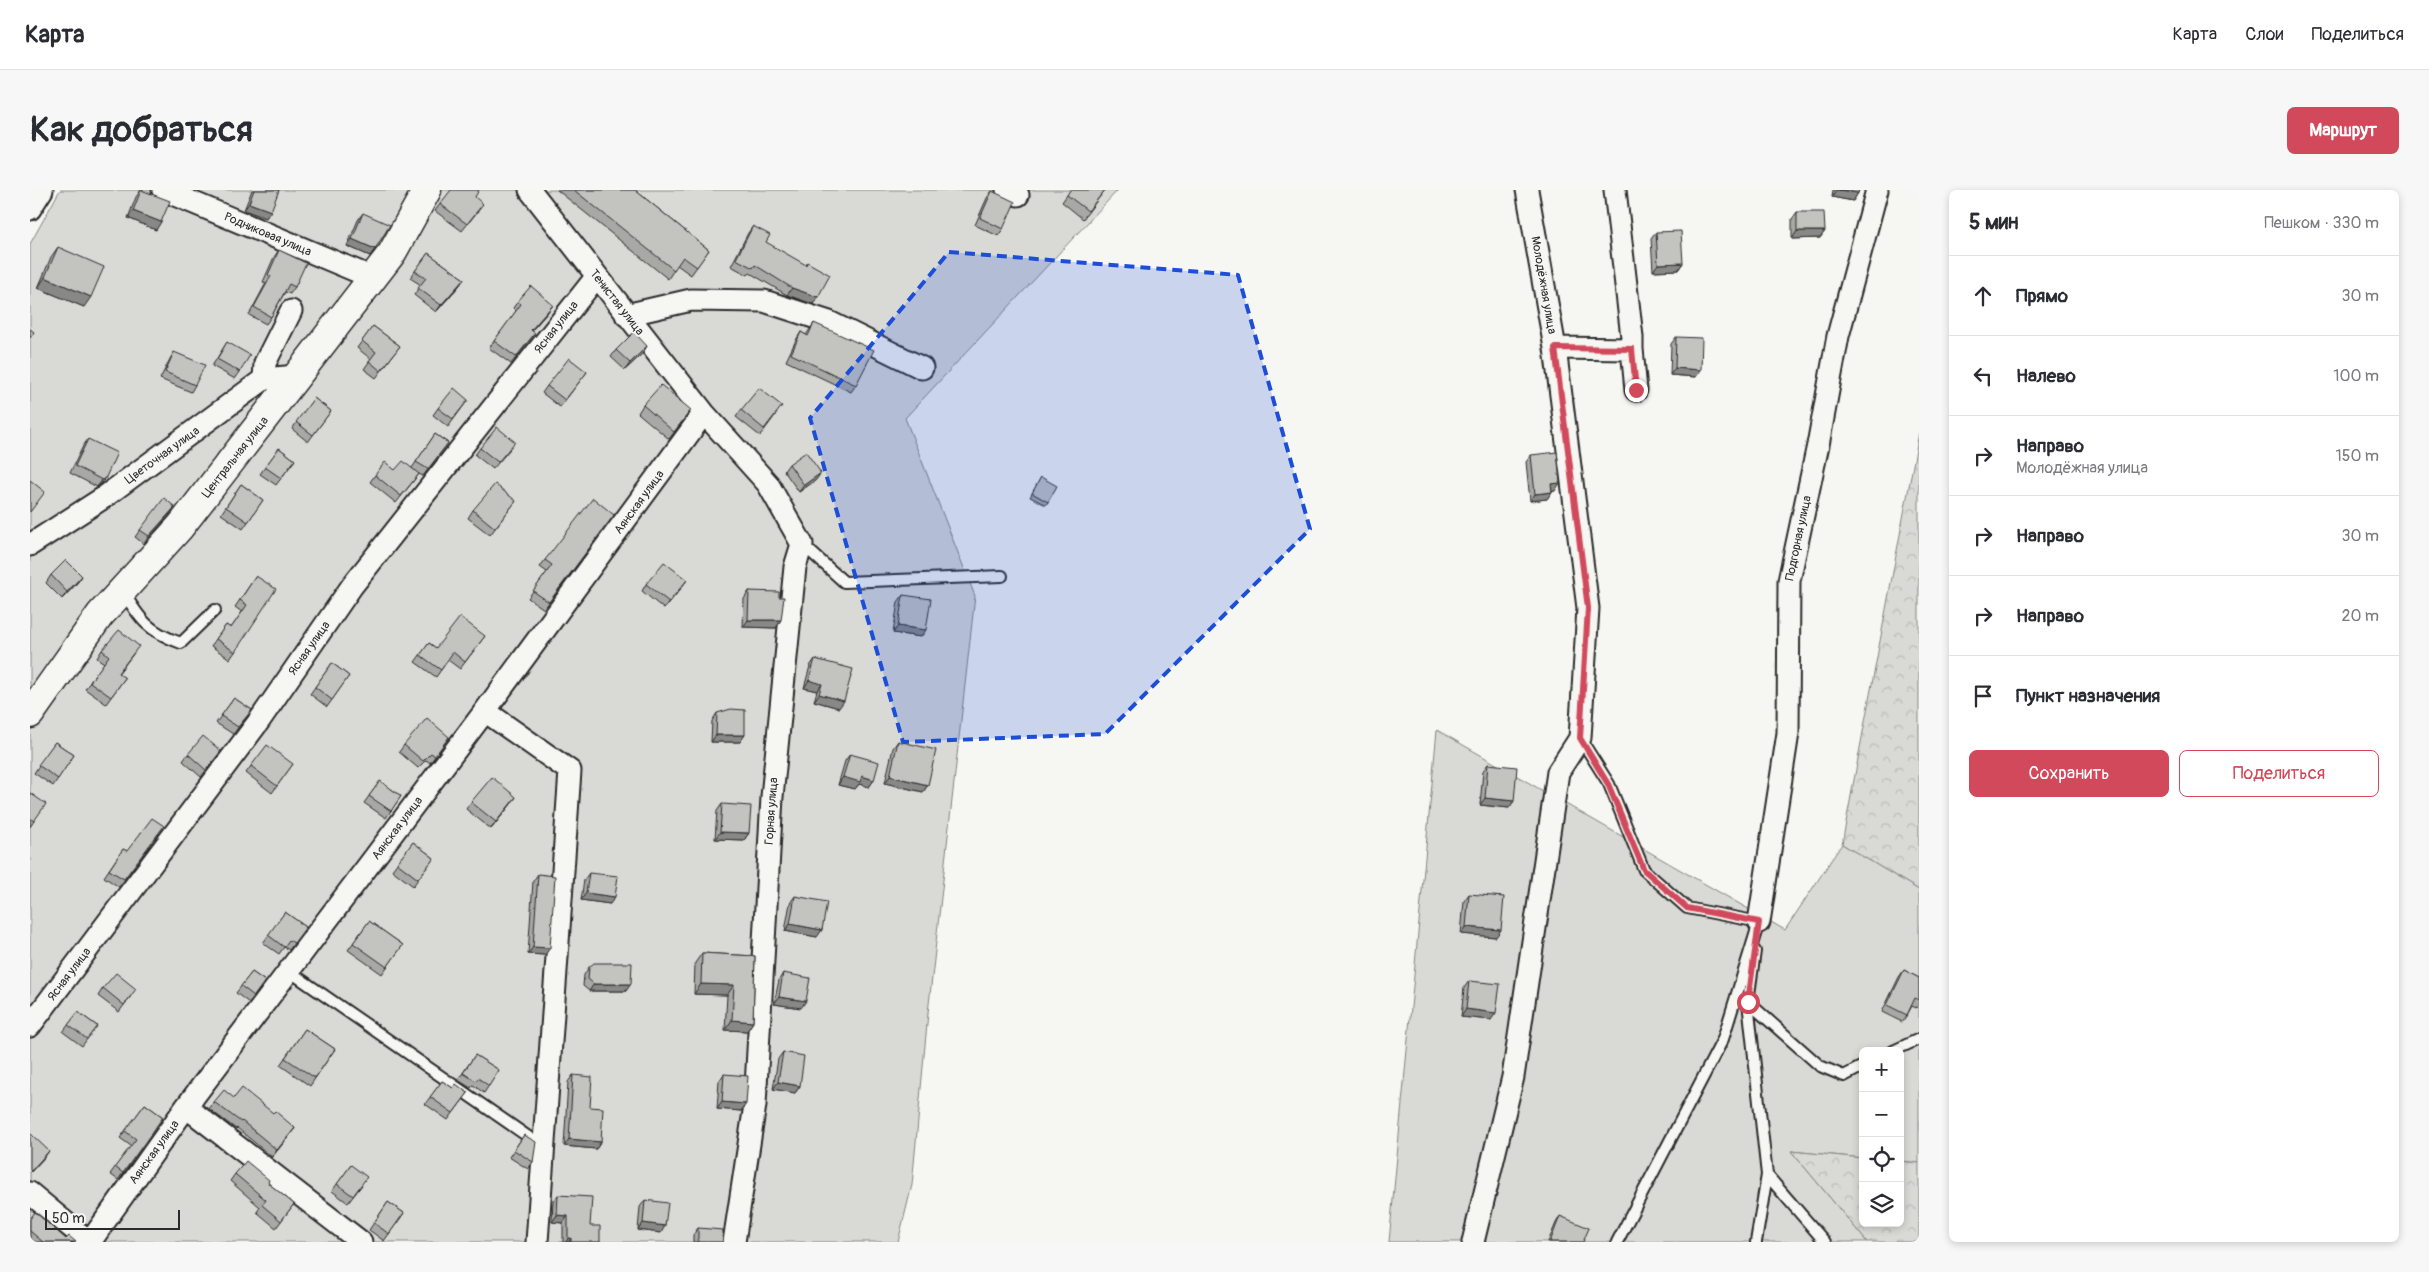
<!DOCTYPE html>
<html lang="ru">
<head>
<meta charset="utf-8">
<style>
  :root { --surface:#fff; --page:#f7f7f7; --text:#2b2b33; --muted:#7c7c81; --line:#e1e1e2; --accent:#d1495b }
  body { margin:0; font-family:Pangolin,sans-serif; background:var(--page); color:var(--text) }
  .controls { position:absolute; right:15px; bottom:15px; display:grid; overflow:hidden; border-radius:8px; box-shadow:0 2px 8px #0003 }
  .controls button { width:45px; height:45px; display:grid; place-items:center; padding:0; border:0; border-bottom:1px solid var(--line); background:var(--surface); color:var(--text); font:25px sans-serif }
  .scale { position:absolute; left:15px; bottom:12px; width:135px; box-sizing:border-box; padding-left:5px; border:2px solid #2b2b2b; border-top:0; font-size:14px; line-height:18px; white-space:nowrap; color:#2b2b2b; -webkit-text-stroke:4px #f6f6f2; paint-order:stroke }
  .stop { position:absolute; width:15px; height:15px; margin:-11px; border:4px solid #d1495b; border-radius:50%; background:#fff }
  .stop.end { background:#d1495b; border-color:#fff; box-shadow:0 1px 5px #0008 }
  .list { margin:0; padding:0; list-style:none }
  h2 { display:flex; justify-content:space-between; align-items:center; height:65px; margin:0; padding:0 20px; font-size:21px }
  h2 small { font-size:16px; font-weight:400; color:var(--muted) }
  .list li { display:grid; grid-template-columns:32px 1fr auto; gap:15px; align-items:center; box-sizing:border-box; height:80px; padding:0 20px; border-top:1px solid var(--line) }
  .list b { display:block; font-size:19px; white-space:nowrap }
  .list p { margin:0; font-size:16px; white-space:nowrap; color:var(--muted) }
  .list em { font-size:16px; font-style:normal; color:var(--muted) }
  .actions { display:flex; gap:10px; padding:15px 20px }
  .actions a { flex:1; padding:11px 0; border:1px solid var(--accent); border-radius:8px; text-align:center; font-size:18px; color:var(--accent) }
  .actions .main { background:var(--accent); color:#fff }
  .icon { flex:none; width:28px; height:28px; fill:none; stroke:currentColor; stroke-width:2; stroke-linecap:round; stroke-linejoin:round }
  .map { position:relative; flex:none; width:1889px; height:1052px; overflow:hidden; border-radius:8px }
  header { display:flex; align-items:center; gap:30px; box-sizing:border-box; height:70px; padding:0 25px; background:var(--surface); border-bottom:1px solid var(--line) }
  header strong { font-size:24px }
  nav { display:flex; gap:28px; margin-inline-start:auto; font-size:18px }
  .intro { display:flex; align-items:center; justify-content:space-between; box-sizing:border-box; height:120px; padding:0 30px }
  h1 { margin:0; font-size:35px }
  .button { padding:12px 22px; border-radius:8px; background:var(--accent); color:#fff; font-size:18px; font-weight:700 }
  main { display:flex; gap:30px; padding:0 30px }
  aside { flex:1; background:var(--surface); border-radius:8px; box-shadow:0 2px 8px #0003 }
  .map>svg:first-child { display:block }
  .green { fill:#d9d9d5; stroke:#828280 }
  .forest { fill:url(#forest-crowns); stroke:#828280 }
  .lines { fill:none; stroke-linecap:round; stroke-linejoin:round }
  .service-casing { stroke:#2b2b2b; stroke-width:14 }
  .minor-casing { stroke:#2b2b2b; stroke-width:25 }
  .secondary-casing { stroke:#2b2b2b; stroke-width:31 }
  .service { stroke:#f6f6f2; stroke-width:10 }
  .minor { stroke:#f6f6f2; stroke-width:21 }
  .secondary { stroke:#f6f6f2; stroke-width:28 }
  .wall { fill:#a8a8a5; stroke:#2b2b2b }
  .shaded-wall { fill:#888886; stroke:#2b2b2b }
  .building { fill:#c3c3c0; stroke:#2b2b2b }
  .route { stroke:#d1495b; stroke-width:6 }
  .marked { fill:#1d4ed8; fill-opacity:0.2; stroke:#1d4ed8; stroke-width:4; stroke-dasharray:10 6; stroke-linejoin:round }
  .labels { text-anchor:middle; stroke-width:4; stroke-linejoin:round; paint-order:stroke }
  .street-label { font-size:12px; fill:#2b2b2b; stroke:#f6f6f2 }
</style>
</head>
<body>
<header>
<strong>Карта</strong>
<nav><a>Карта</a><a>Слои</a><a>Поделиться</a></nav>
</header>
<div class="intro"><h1>Как добраться</h1><a class="button">Маршрут</a></div>
<main>
<div class="map">
<svg width="1889" height="1052" viewBox="0 0 1889 1052">
  <defs>
    <pattern id="forest-crowns" width="20" height="18" patternUnits="userSpaceOnUse" patternTransform="scale(1.25)"><rect width="20" height="18" fill="#d9d9d5"/><path d="M2 6a3 3 0 1 1 6 0M12 15a3 3 0 1 1 6 0" fill="none" stroke="#babab7"/></pattern>
  </defs>
  <rect width="100%" height="100%" fill="#f6f6f2"/>
  <filter id="ink" filterUnits="userSpaceOnUse"><feTurbulence type="fractalNoise" baseFrequency=".02" numOctaves="2"/><feDisplacementMap in="SourceGraphic" scale="10" xChannelSelector="R" yChannelSelector="G"/><feConvolveMatrix kernelMatrix="1 2 1 2 8 2 1 2 1" color-interpolation-filters="sRGB"/></filter>
  <g filter="url(#ink)">
    <path class="green" d="M30 0H1088L875 228 945 406 898 823 882 995 868 1052H0V54Z
      M1407 540 1755 740 1812 654 1889 700V973L1870 971V861H1833V968L1761 961 1837 1052H1359Z"/>
    <path class="forest" d="M1889 243V700L1812 654Z
      M1761 961 1833 968V1033H1870V971L1889 973V1052H1837Z"/>
    <g class="lines">
      <g class="service-casing">
        <path id="service" d="M772 354 814 392 972 386
          M93 401C110 430 119 442 151 453L185 420
          M1550 548 1579 594 1614 680 1657 718 1729 732
          M1725 761 1718 812 1790 876 1814 886 1833 876
          M259 781 513 957
          M1718 812 1737 985 1795 1052
          M1863 861 1889 849
          M1587 1052 1693 849 1729 732
          M1726 1052 1737 985"/>
      </g>
      <g class="minor-casing">
        <path id="minor" d="M133 0 343 88
          M500 0 674 223 738 294 772 354 765 377 742 607 725 915 704 1052
          M977 0 988 5
          M1585 0 1602 147V159
          M0 19 12 0
          M596 125 661 110 734 111 799 132 892 178
          M1525 158 1602 159 1606 200
          M234 189 235 173 261 121
          M0 355 73 308 234 189 267 186
          M455 521 540 581 507 1052
          M1729 732 1758 543 1759 391 1788 255 1808 146 1847 0
          M0 836 229 531 322 396 567 86
          M156 917 331 1052
          M0 1003 59 1052
          M60 1052 156 917 455 521 674 223
          M1443 1052 1483 887 1528 582 1550 548 1558 418 1525 158 1497 0"/>
      </g>
      <g class="secondary-casing">
        <path id="secondary" d="M0 524 70 425 150 337 362 63 397 0"/>
      </g>
      <use href="#service" class="service"/>
      <use href="#minor" class="minor"/>
      <use href="#secondary" class="secondary"/>
    </g>
    <path class="wall" d="M111 0 126 40 98 28 106 7Z
      M222 0H249L236 28 214 20Z
      M527 0H605L679 60 661 85 647 75 638 89Z
      M1075 0 1053 29 1032 12 1037 5Z
      M1803 0H1829L1828 3 1823 11 1802 7Z
      M962 1 973 39 968 46 945 35 957 8Z
      M445 7 448 21 432 41 405 21 410 14Z
      M1767 22 1795 41 1790 48 1762 49V29Z
      M333 23 345 59 340 66 317 56 328 30Z
      M723 36 736 52 788 107 783 114 757 105 720 83 718 85 701 76 718 43Z
      M1626 42 1653 73 1648 80 1623 81 1621 49Z
      M28 57 54 117 8 98 21 67Z
      M249 60 265 97 260 104 255 102 241 127 236 134 219 125 236 93 233 92 244 67Z
      M398 63 434 89 429 96 406 122 384 105 391 95 380 88Z
      M488 111 518 122 502 140 505 143 481 174 459 158 486 121 483 118Z
      M784 133 826 195 821 202 756 171 766 150 771 142 776 145Z
      M343 136 370 156 346 188 334 179 341 169 327 158Z
      M1646 147 1666 187 1640 185 1641 154Z
      M197 152 210 182 205 189 182 176Z
      M617 156 612 164 595 180 581 167 586 160Z
      M144 162 165 195 161 202 130 189 140 169Z
      M557 182 530 217 512 203 517 196Z
      M284 208 301 221 278 252 262 239Z
      M438 210 418 237 403 225 408 218Z
      M613 215 661 220 639 249 608 223Z
      M711 220 747 223 730 246 706 227Z
      M405 244 418 253 393 286 389 284 366 313 340 292 345 285 365 280 382 278Z
      M58 249 76 287 71 294 67 297 40 283 53 256Z
      M249 258 265 270 246 295 230 284Z
      M450 258 480 259 463 279 445 265Z
      M1501 265 1525 301H1522L1517 309 1500 311 1496 272Z
      M759 274 786 290 769 302 754 281Z
      M1011 287 1018 312 1016 315 1000 307Z
      M211 294 233 310 213 339 191 324Z
      M486 311 460 345 438 328 443 320Z
      M140 324 114 354 105 347 110 340Z
      M584 325 514 419 498 408 517 382 510 377 515 370Z
      M21 385 52 386 47 393 32 409 16 393Z
      M226 386 205 462 200 469 181 456 196 435 201 438 212 422 205 417Z
      M616 394 652 397 634 419 612 401Z
      M719 401 749 407 746 438 713 437 714 409Z
      M873 405 891 447 863 443 868 412Z
      M455 446 430 479 418 470 406 487 385 472 399 453 406 458Z
      M72 460 104 463 88 484 95 488 76 514 55 499 74 473 67 468Z
      M785 469 809 518 784 511 787 501 774 498 780 476Z
      M302 473 319 486 297 517 280 504Z
      M204 508 222 520 203 544 186 533Z
      M687 523 710 552H681L682 531Z
      M419 547 400 573 396 570 388 578 369 562 374 555Z
      M868 551 898 595 893 602 855 593 863 558Z
      M25 552 44 565 23 596 4 583Z
      M191 561 171 587 153 571 158 564Z
      M820 564 844 590 839 597 829 594 825 599 808 595 815 571Z
      M263 574 242 603 216 583 221 576Z
      M1458 574 1484 611 1479 618 1450 615 1453 581Z
      M350 591 371 606 356 628 334 613Z
      M0 603 4 631 0 637Z
      M441 612 481 614 461 639 436 619Z
      M692 614 719 643 714 650 685 649 687 621Z
      M129 644 89 697 74 687 93 659 97 661Z
      M383 652 404 668 383 696 362 680Z
      M559 683 580 714 551 710 554 690Z
      M508 684 515 765 498 764 503 691Z
      M1439 704 1466 747 1431 744 1434 711Z
      M765 706 787 747 755 741 760 713Z
      M255 722 276 737 259 760 254 757 249 764 233 753Z
      M339 731 373 755 352 784 318 760Z
      M672 763 725 766 723 832 717 841 695 840 697 805 664 804 665 773Z
      M559 777 596 801H559L553 796 554 785Z
      M1874 780 1889 788V813L1886 818 1882 816 1877 825 1872 832 1852 822 1869 787Z
      M222 782 235 791 219 813 206 803Z
      M753 783 771 818 744 814 749 790Z
      M1439 791 1461 830 1431 827 1434 798Z
      M73 798 101 806 89 822 68 806Z
      M48 822 67 836 52 856 33 842Z
      M275 839 305 859 280 896 250 875Z
      M753 862 770 896 765 903 743 899 748 869Z
      M445 865 469 880 454 903 443 895 441 898 428 890Z
      M694 884 711 921 687 919 689 891Z
      M543 885 560 917 571 952 566 959 534 956 538 892Z
      M412 891 423 898 438 903 418 930 395 914Z
      M204 908 243 923 265 938 260 945 242 967 207 938 206 939 179 919 184 912Z
      M115 914 133 927 88 990 80 984 101 956 90 948Z
      M494 945 503 972 498 979 479 967Z
      M321 975 332 995 318 1013 302 1001Z
      M205 984 238 993 264 1014 246 1038 227 1022 230 1017 200 991Z
      M528 1005 560 1036 570 1052H533V1033L522 1032 523 1012Z
      M615 1010 631 1043 608 1040 610 1017Z
      M358 1012 374 1023 354 1051 339 1040Z
      M1530 1026 1553 1052H1518L1526 1033Z
      M0 1029 36 1049 46 1052H0Z
      M668 1038 693 1052H663V1045Z"/>
    <path class="shaded-wall" d="M1807 0H1809L1828 3 1823 11 1802 7Z
      M219 13 241 21 236 28 214 20Z
      M103 21 131 32 126 40 98 28Z
      M1767 41H1795L1790 48 1762 49Z
      M322 49 345 59 340 66 317 56Z
      M1653 73 1648 80 1623 81 1628 74Z
      M15 87 61 107 54 117 8 98Z
      M434 89 429 96 406 122 411 115Z
      M762 98 788 107 783 114 757 105Z
      M523 115 518 122 496 147 501 140Z
      M617 156 612 164 595 180 600 173Z
      M1645 178 1671 180 1666 187 1640 185Z
      M791 283 786 290 769 302 774 295Z
      M76 287 71 294 67 297 72 290Z
      M1530 293 1525 301 1516 302 1521 294Z
      M1522 302 1517 309 1500 311 1505 304Z
      M145 317 140 324 114 354 119 346Z
      M52 386 47 393 32 409 37 402Z
      M657 390 652 397 634 419 639 412Z
      M718 430H751L746 438 713 437Z
      M868 436 896 440 891 447 863 443Z
      M779 490 792 494 787 501 774 498Z
      M789 504 814 511 809 518 784 511Z
      M686 545H715L710 552H681Z
      M832 586 844 590 839 597 829 594 825 599 808 595 813 587Z
      M860 586 898 595 893 602 855 593Z
      M486 607 481 614 461 639 466 632Z
      M1455 608 1484 611 1479 618 1450 615Z
      M690 642 719 643 714 650 685 649Z
      M556 703 585 707 580 714 551 710Z
      M760 734 792 740 787 747 755 741Z
      M1436 737 1471 740 1466 747 1431 744Z
      M503 757 520 758 515 765 498 764Z
      M564 794H601L596 801H559Z
      M671 794 704 795 697 805 664 804Z
      M749 807 776 811 771 818 744 814Z
      M1436 819 1466 823 1461 830 1431 827Z
      M702 830 723 832 717 841 695 840Z
      M748 892 770 896 765 903 743 899Z
      M692 912 716 914 711 921 687 919Z
      M265 938 260 945 242 967 247 960Z
      M539 949 571 952 566 959 534 956Z
      M19 961 14 968 0 983 1 981Z
      M527 1025 538 1026 533 1033 522 1032Z
      M613 1033 635 1036 631 1043 608 1040Z
      M538 1048H541L539 1052H536Z"/>
    <path class="building" d="M111 0 140 11 131 32 103 21Z
      M224 0H249L241 21 219 13Z
      M421 0H449L445 7 453 14 437 34 410 14Z
      M544 0H605L679 60 667 77 653 67 644 80Z
      M1040 0H1075L1058 21 1037 5Z
      M1809 0H1829L1828 3Z
      M962 1 985 12 973 39 950 28Z
      M1767 22H1794L1795 41H1767Z
      M333 23 360 35 345 59 322 49Z
      M723 36 740 45 736 52 776 75 777 72 800 85 788 107 762 98 725 75 723 78 706 69Z
      M1651 41 1653 73 1628 74 1626 42Z
      M28 57 74 77 61 107 15 87Z
      M249 60 276 73 265 97 259 94 241 127 224 117 241 86 238 85Z
      M398 63 434 89 411 115 388 98 396 88 385 81Z
      M501 96 523 115 501 140 505 143 486 167 464 151 491 114 488 111Z
      M784 133 844 160 826 195 761 164 771 142 778 146Z
      M343 136 370 156 351 181 339 171 346 162 332 151Z
      M0 139 4 142 0 148Z
      M604 142 617 156 600 173 586 160Z
      M1646 147 1672 148 1671 180 1645 178Z
      M197 152 220 165 210 182 187 169Z
      M144 162 175 175 165 195 135 182Z
      M539 168 557 182 535 210 517 196Z
      M631 195 661 220 644 242 613 215Z
      M424 198 438 210 423 229 408 218Z
      M729 198 752 216 734 239 711 220Z
      M284 208 301 221 283 245 266 232Z
      M467 237 485 252 468 272 450 258Z
      M405 244 418 253 398 279 386 272Z
      M58 249 87 263 76 287 72 290 45 276Z
      M249 258 265 270 251 288 235 277Z
      M776 262 791 283 774 295 759 274Z
      M1527 262 1530 293 1521 294 1522 302 1505 304 1501 265Z
      M373 271 389 284 371 306 345 285 355 272 365 280Z
      M1011 287 1027 296 1018 312 1002 303Z
      M0 290 15 302 0 322Z
      M211 294 233 310 218 332 196 317Z
      M465 294 486 311 465 338 443 320Z
      M134 308 145 317 119 346 110 340Z
      M563 308 584 325 519 412 503 401 522 375 515 370Z
      M36 370 52 386 37 402 21 385Z
      M634 372 657 390 639 412 616 394Z
      M226 386 246 399 205 462 186 449 196 435 201 438 217 415 210 410Z
      M719 401 749 402V407H754L751 430H718Z
      M873 405 901 409 896 440 868 436Z
      M430 427 455 446 435 472 423 462 411 480 390 465 399 453 406 458Z
      M89 440 109 456 88 483 95 488 81 507 60 492 79 466 72 460Z
      M785 469 823 479 814 511 789 504 792 494 779 490Z
      M302 473 319 486 302 510 285 497Z
      M204 508 222 520 208 537 191 526Z
      M701 519 715 520V545H686L687 523Z
      M397 528 419 547 405 566 401 563 393 571 374 555Z
      M173 546 191 561 176 580 158 564Z
      M868 551 906 560 898 595 860 586Z
      M25 552 44 565 28 589 8 575Z
      M237 555 263 574 247 596 221 576Z
      M820 564 849 572 844 590 832 586 830 592 813 587Z
      M1458 574 1487 577 1484 611 1455 608Z
      M462 587 486 607 466 632 441 612Z
      M350 591 371 606 361 621 339 606Z
      M0 603 16 614 4 631 0 628Z
      M692 614 721 616 719 643 690 642Z
      M122 628 134 636 94 689 79 680 93 659 97 661Z
      M383 652 404 668 388 689 367 673Z
      M559 683 588 686 585 707 556 703Z
      M508 684 525 686 520 758 503 757Z
      M1439 704 1474 707 1471 740 1436 737Z
      M765 706 797 712 792 740 760 734Z
      M255 722 276 737 264 753 259 750 254 757 238 745Z
      M339 731 373 755 357 777 323 753Z
      M672 763 725 766 723 832 702 830 704 795 671 794Z
      M564 773H602L601 794H564L558 789 559 777Z
      M1874 780 1889 788V810L1885 808 1877 825 1857 815Z
      M222 782 235 791 224 806 211 796Z
      M86 783 106 799 94 815 73 798Z
      M753 783 780 788 776 811 749 807Z
      M1439 791 1470 794 1466 823 1436 819Z
      M48 822 67 836 57 849 38 835Z
      M275 839 305 859 285 888 255 868Z
      M753 862 774 866 770 896 748 892Z
      M445 865 469 880 459 896 448 888 446 891 433 883Z
      M694 884 718 886 716 914 692 912Z
      M543 885 562 887 560 917 573 918 571 952 539 949Z
      M412 891 423 898 426 894 438 903 423 923 400 907Z
      M212 898 243 923 245 921 265 938 247 960 212 931 211 932 184 912 194 900 204 908Z
      M115 914 133 927 93 983 85 977 106 949 95 941Z
      M1 944 19 961 1 981 0 980V945Z
      M494 945 506 952 503 972 484 960Z
      M216 971 239 990 238 993 264 1014 251 1031 232 1015 236 1010 205 984Z
      M321 975 337 987 323 1006 307 994Z
      M528 1005 562 1007 560 1036H570V1052H541V1048H538V1026L527 1025Z
      M615 1010 638 1013 635 1036 613 1033Z
      M358 1012 374 1023 359 1044 344 1033Z
      M5 1022 36 1049 39 1046 46 1052H13L0 1041V1029Z
      M1530 1026 1559 1038 1553 1052H1520Z
      M668 1038 693 1040V1052H668Z"/>
  </g>
  <g class="lines" filter="url(#ink)">
    <path class="route" d="M1606 200 1602 159 1525 158 1558 418 1550 548 1578 594 1614 680 1657 718 1729 732 1718 812"/>
  </g>
  <path class="marked" d="M919 62 1208 85 1280 339 1075 544 873 552 780 228Z"/>
  <g class="labels">
    <g class="street-label">
      <text transform="translate(238 44) rotate(23)" y="4">Родниковая улица</text>
      <text transform="translate(1514 95) rotate(80)" y="4">Молодёжная улица</text>
      <text transform="translate(587 112) rotate(52)" y="4">Тенистая улица</text>
      <text transform="translate(526 137) rotate(-52)" y="4">Ясная улица</text>
      <text transform="translate(132 265) rotate(-36)" y="4">Цветочная улица</text>
      <text transform="translate(205 267) rotate(-52)" y="4">Центральная улица</text>
      <text transform="translate(609 312) rotate(-54)" y="4">Аянская улица</text>
      <text transform="translate(1768 348) rotate(-78)" y="4">Подгорная улица</text>
      <text transform="translate(279 458) rotate(-55)" y="4">Ясная улица</text>
      <text transform="translate(741 621) rotate(-86)" y="4">Горная улица</text>
      <text transform="translate(367 638) rotate(-53)" y="4">Аянская улица</text>
      <text transform="translate(39 784) rotate(-53)" y="4">Ясная улица</text>
      <text transform="translate(124 962) rotate(-54)" y="4">Аянская улица</text>
    </g>
  </g>
</svg>
<div class="controls">
<button>+</button>
<button>−</button>
<button><svg class="icon" aria-label="locate" viewBox="0 0 24 24"><circle cx="12" cy="12" r="6"/><path d="M12 2v4M12 18v4M2 12h4M18 12h4"/></svg></button>
<button><svg class="icon" aria-label="layers" viewBox="0 0 24 24"><path d="M12 4l9 5-9 5-9-5zM3 14l9 5 9-5"/></svg></button>
</div>
<div class="scale">50 m</div>
<div class="stop" style="left:1718px;top:812px"></div>
<div class="stop end" style="left:1606px;top:200px"></div>
</div>
<aside>
<h2>5 мин<small>Пешком · 330 m</small></h2>
<ul class="list">
<li><svg class="icon" aria-label="ahead" viewBox="0 0 24 24"><path d="M12 20V5M6 11l6-6 6 6"/></svg><div><b>Прямо</b></div><em>30 m</em></li>
<li><svg class="icon" aria-label="left" viewBox="0 0 24 24"><path d="M17 20v-9H6M10 6l-5 5 5 5"/></svg><div><b>Налево</b></div><em>100 m</em></li>
<li><svg class="icon" aria-label="right" viewBox="0 0 24 24"><path d="M7 20v-9h11M14 6l5 5-5 5"/></svg><div><b>Направо</b><p>Молодёжная улица</p></div><em>150 m</em></li>
<li><svg class="icon" aria-label="right" viewBox="0 0 24 24"><path d="M7 20v-9h11M14 6l5 5-5 5"/></svg><div><b>Направо</b></div><em>30 m</em></li>
<li><svg class="icon" aria-label="right" viewBox="0 0 24 24"><path d="M7 20v-9h11M14 6l5 5-5 5"/></svg><div><b>Направо</b></div><em>20 m</em></li>
<li><svg class="icon" aria-label="arrive" viewBox="0 0 24 24"><path d="M6 21V4h12l-3 4 3 4H6"/></svg><div><b>Пункт назначения</b></div></li>
</ul>
<div class="actions"><a class="main">Сохранить</a><a>Поделиться</a></div>
</aside>
</main>
</body>
</html>
